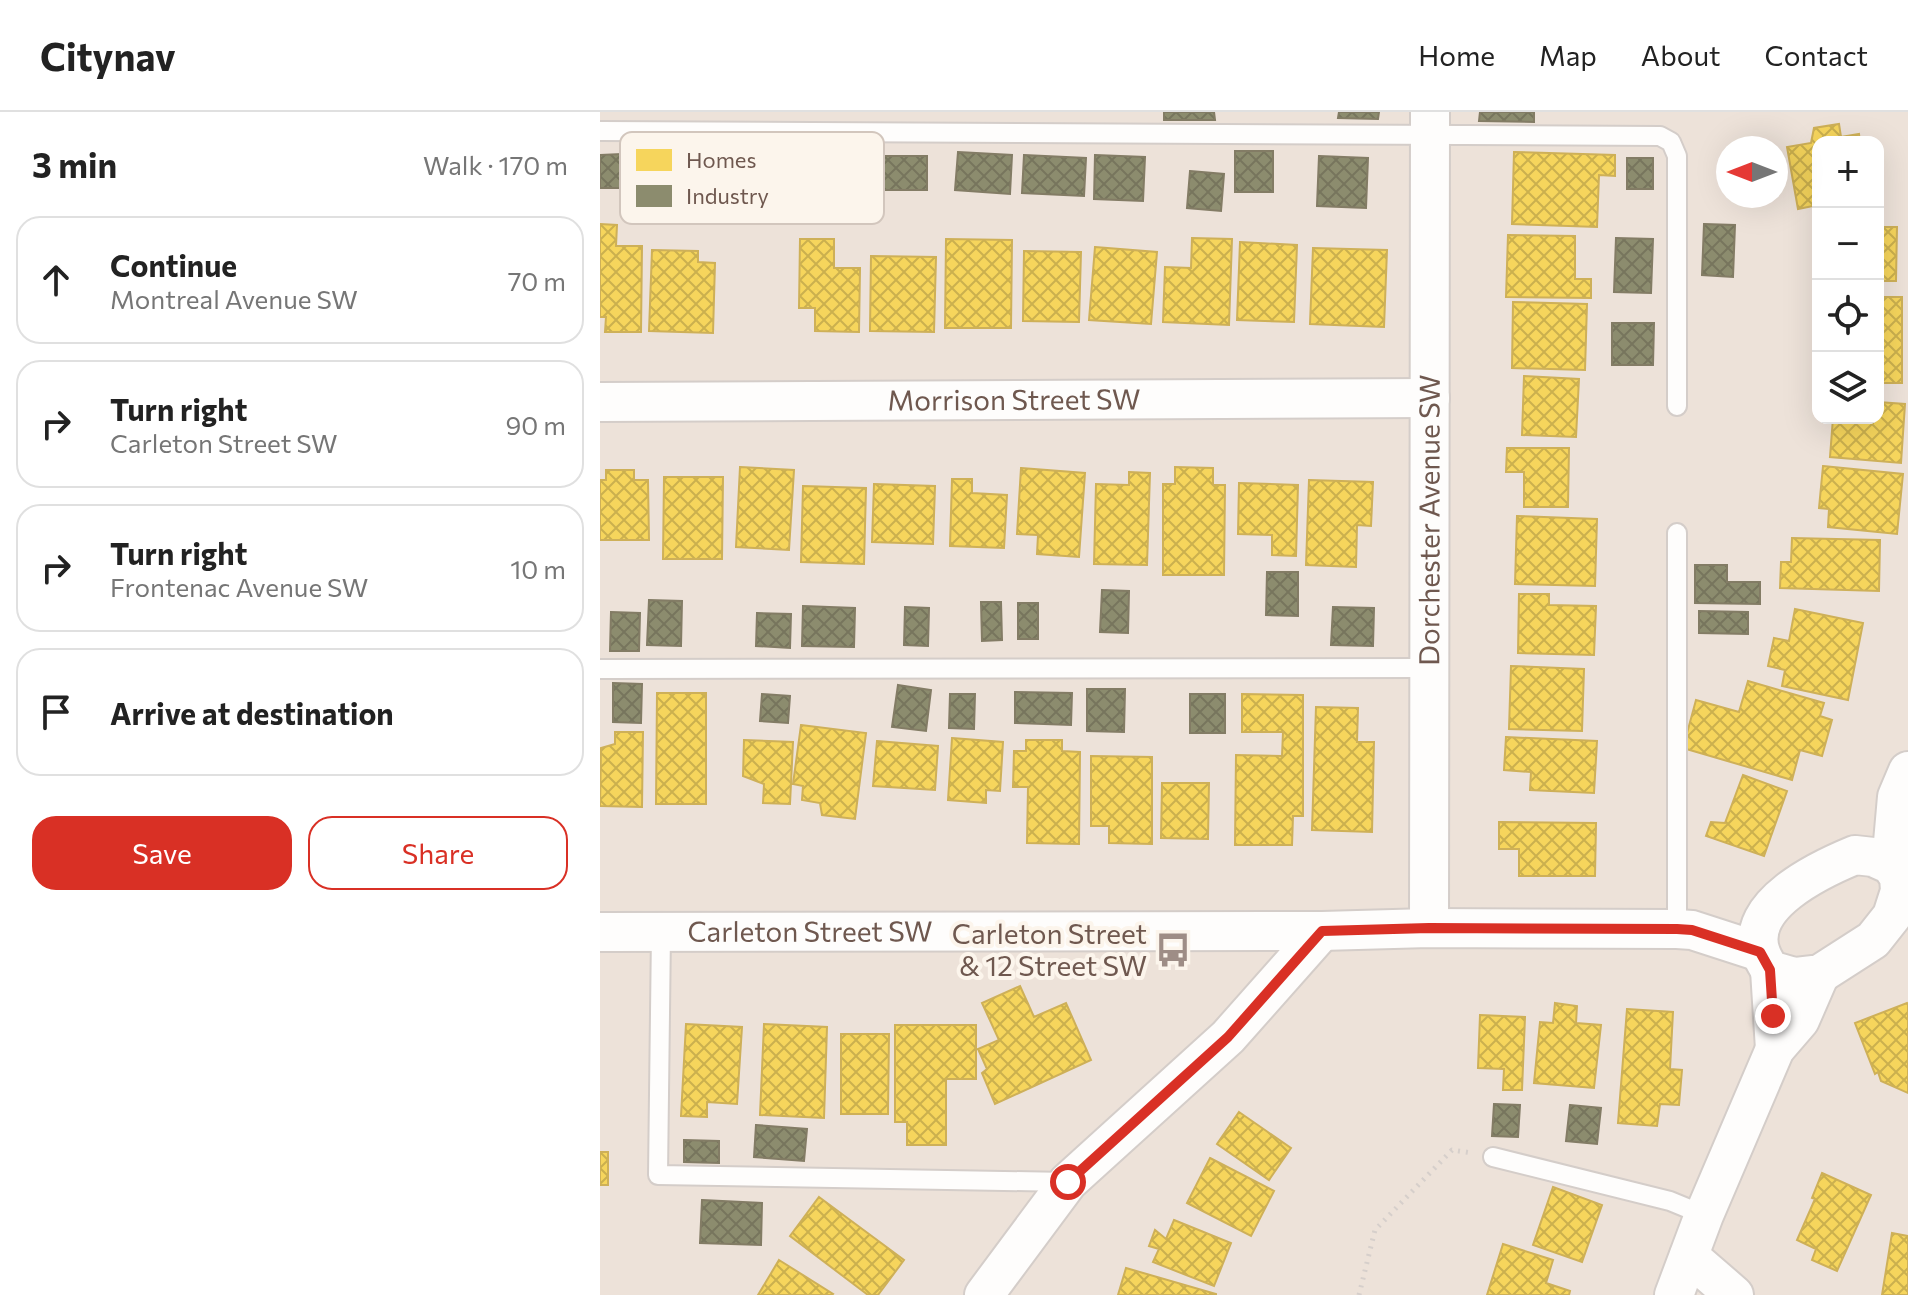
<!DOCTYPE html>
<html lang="en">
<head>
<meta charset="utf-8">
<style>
  :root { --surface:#fff; --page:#f2f2f2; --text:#222; --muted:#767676; --line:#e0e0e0; --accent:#d93025 }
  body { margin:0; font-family:Commissioner,sans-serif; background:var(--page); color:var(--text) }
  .controls { position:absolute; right:24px; top:24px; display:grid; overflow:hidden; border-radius:16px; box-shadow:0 8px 32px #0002 }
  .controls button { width:72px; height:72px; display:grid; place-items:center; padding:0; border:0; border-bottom:2px solid var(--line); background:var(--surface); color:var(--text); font:40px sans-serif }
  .compass { position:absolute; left:1116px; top:24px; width:72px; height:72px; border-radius:50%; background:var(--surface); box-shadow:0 8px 32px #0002; rotate:270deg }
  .stop { position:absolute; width:24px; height:24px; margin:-18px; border:6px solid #d93025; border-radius:50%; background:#fff }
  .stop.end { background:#d93025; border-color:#fff; box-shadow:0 2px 8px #0008 }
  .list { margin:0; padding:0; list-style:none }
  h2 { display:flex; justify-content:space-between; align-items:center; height:104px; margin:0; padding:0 32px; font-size:34px }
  h2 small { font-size:26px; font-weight:400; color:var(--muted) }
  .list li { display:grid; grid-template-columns:52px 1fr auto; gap:24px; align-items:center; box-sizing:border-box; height:128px; margin:0 16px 16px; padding:0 16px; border:2px solid var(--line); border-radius:24px }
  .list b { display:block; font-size:30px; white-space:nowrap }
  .list p { margin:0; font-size:26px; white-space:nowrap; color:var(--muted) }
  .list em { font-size:26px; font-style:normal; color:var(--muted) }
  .actions { display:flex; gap:16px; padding:24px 32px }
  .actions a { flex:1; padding:18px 0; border:2px solid var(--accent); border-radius:24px; text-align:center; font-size:28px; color:var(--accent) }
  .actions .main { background:var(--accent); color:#fff }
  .icon { flex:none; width:44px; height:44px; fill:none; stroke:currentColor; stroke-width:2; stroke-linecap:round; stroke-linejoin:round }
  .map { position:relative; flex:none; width:1308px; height:1183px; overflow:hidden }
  header { display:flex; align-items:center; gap:48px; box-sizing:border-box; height:112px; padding:0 40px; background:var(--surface); border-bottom:2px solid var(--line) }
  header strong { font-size:38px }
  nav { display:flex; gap:44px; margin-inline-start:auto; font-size:28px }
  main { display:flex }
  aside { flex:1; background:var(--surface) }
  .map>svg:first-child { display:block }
  .residential { fill:#ede2d9; fill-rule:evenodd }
  .homes { fill:url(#homes-cross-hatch); stroke:#ceb058; stroke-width:2 }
  .industry { fill:url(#industry-cross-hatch); stroke:#837c65; stroke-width:2 }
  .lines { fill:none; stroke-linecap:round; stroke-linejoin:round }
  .service-casing { stroke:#d4cdc9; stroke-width:22 }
  .minor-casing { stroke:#d4cdc9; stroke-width:42 }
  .path { stroke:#d6cfcb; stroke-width:5; stroke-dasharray:2 6; stroke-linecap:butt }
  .service { stroke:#fefdfc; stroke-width:18 }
  .minor { stroke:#fefdfc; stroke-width:38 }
  .route { stroke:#d93025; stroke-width:10 }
  .labels { text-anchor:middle; stroke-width:8; stroke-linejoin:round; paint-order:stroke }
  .street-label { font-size:28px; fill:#6f584f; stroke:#fcf5ec }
  .poi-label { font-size:28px; fill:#6f584f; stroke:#fcf5ec; text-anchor:end }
  .key { fill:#fcf5ec; stroke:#d2c6bd; stroke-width:2 }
  .key-label { font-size:22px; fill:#6f584f }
</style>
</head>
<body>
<header>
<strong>Citynav</strong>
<nav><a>Home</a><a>Map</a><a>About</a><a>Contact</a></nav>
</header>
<main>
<aside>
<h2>3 min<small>Walk · 170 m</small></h2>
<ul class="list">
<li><svg class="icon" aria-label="ahead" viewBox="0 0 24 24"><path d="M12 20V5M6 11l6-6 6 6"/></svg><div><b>Continue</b><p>Montreal Avenue SW</p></div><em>70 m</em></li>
<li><svg class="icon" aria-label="right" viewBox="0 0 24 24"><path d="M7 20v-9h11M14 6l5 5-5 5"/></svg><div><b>Turn right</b><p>Carleton Street SW</p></div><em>90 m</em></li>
<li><svg class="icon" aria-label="right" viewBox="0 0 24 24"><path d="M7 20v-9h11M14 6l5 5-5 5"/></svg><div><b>Turn right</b><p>Frontenac Avenue SW</p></div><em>10 m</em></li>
<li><svg class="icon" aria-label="arrive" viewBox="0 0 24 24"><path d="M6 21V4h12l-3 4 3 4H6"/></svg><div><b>Arrive at destination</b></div></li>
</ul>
<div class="actions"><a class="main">Save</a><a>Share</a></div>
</aside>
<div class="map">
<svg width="1308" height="1183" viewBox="0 0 1308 1183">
  <defs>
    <pattern id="homes-cross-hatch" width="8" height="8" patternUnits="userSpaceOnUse" patternTransform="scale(2)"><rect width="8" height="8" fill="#f6d55c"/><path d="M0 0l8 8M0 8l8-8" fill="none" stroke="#cbb04e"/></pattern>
    <pattern id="industry-cross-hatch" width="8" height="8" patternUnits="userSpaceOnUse" patternTransform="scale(2)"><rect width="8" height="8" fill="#8c8c6e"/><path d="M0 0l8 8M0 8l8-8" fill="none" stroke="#77755d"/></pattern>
  </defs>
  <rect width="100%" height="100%" fill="#f5f0eb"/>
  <path class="residential" d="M0 0H1308V1183H0ZM1218 30H1278V306H1218ZM1128 36H1176V84H1128Z"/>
  <path class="homes" d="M1239 12 1241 25 1259 22 1260 30H1218V93L1198 97 1187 35 1211 31 1214 16Z
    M914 40 1015 43V64L999 63 997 115 912 112Z
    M1278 100H1281V115H1297L1296 169H1278Z
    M0 112 17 113 16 134H42L41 220H5L6 205H0Z
    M908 123 975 124V167H991V186L906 185Z
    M592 126 632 127 629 213 563 210 565 155 591 156Z
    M200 127H234V156H260L259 220 215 219V196H199Z
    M346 127 412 128 411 216H345Z
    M640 130 697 133 694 210 637 208Z
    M495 135 557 140 551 212 489 208Z
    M713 136 787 138 784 215 710 212Z
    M52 138 98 139V150L115 151 113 221 49 219Z
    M424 139 481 140 479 210 423 209Z
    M271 144 336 145 334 220 270 219Z
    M1278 185H1302V271H1278Z
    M913 190 987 192 985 258 912 256Z
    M924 264 979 267 976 325 922 323Z
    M1278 290 1305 292 1301 351 1230 345 1233 306H1278Z
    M907 336H969L968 395H924V360H906Z
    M1223 354 1303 362 1297 422 1228 415 1229 397 1219 396Z
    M140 355 194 358 189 438 136 435Z
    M575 355 613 356V373H625L624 463H563V372H575Z
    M421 356 485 361 479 445 437 442 438 423 417 422Z
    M6 358H34V368H48L49 428H0V368H6Z
    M529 360 550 361 547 453 494 452 496 372 529 373Z
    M64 365H123L122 447H63Z
    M352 367H372V381L407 383 404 436 350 434Z
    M709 368 773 370 771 414 757 413 756 455 706 453Z
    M639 371 698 373 696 444 672 443V423L638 422Z
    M274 372 335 374 333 432 272 430Z
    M203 374 266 376 264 452 201 450Z
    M917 404 997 407 995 474 915 472Z
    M1192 426 1280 428 1279 479 1180 476 1181 450H1191Z
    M919 482H949V493L996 494 994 543 918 541Z
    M1195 497 1263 511 1248 588 1182 574 1185 558 1168 554 1174 526 1189 529Z
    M911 554 984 557 982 619 909 617Z
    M1148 569 1224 591 1220 604 1232 608 1222 644 1200 638 1192 668 1083 636 1096 588 1139 600Z
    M57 581H106V692H56Z
    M642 582 703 583V704H693L692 733H635L636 643 682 644 683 620H642Z
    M716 595 758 596 757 630H774L772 720 712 718Z
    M201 613 266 621 255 707 222 703 220 691 202 688 203 674 193 672Z
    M15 620H43L42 695 0 694 1 636 15 632Z
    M906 625 997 629 994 681 930 678 931 660 904 658Z
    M352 626 403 630 400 679 386 678V691L348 688Z
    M144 628 193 630 190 692 163 691 164 672 143 664Z
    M426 628H462V639L480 640 479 732 427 731 428 675H413L414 639H426Z
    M277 629 338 634 335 678 273 674Z
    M491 644 552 645V732L509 731V714H491Z
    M1143 663 1187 679 1164 744 1106 724 1111 710 1125 711Z
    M562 671H609L608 727 561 726Z
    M899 710 996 711 995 764H919V737H899Z
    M420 874 434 905 466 891 491 948 395 992 382 961 387 957 378 937 399 928 382 891Z
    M955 891 977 894 976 911 1001 913 994 976 934 971 940 910 953 911Z
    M1307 891 1308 893V981L1281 969 1278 960 1275 962 1255 911Z
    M1027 897 1073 900 1070 957 1082 958 1079 993 1060 992 1057 1014 1018 1011Z
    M880 903 925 905 922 978H903L904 957 878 956Z
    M86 912 142 915 137 992 107 990V1005L81 1004Z
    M164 912 227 915 224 1006 160 1003Z
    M295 913H376V967H346V1033H307V1010H295Z
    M241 922H289L288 1002H241Z
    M639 1000 691 1036 669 1068 617 1032Z
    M0 1040H8V1073H0Z
    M610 1046 674 1079 651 1124 587 1091Z
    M1222 1061 1271 1083 1237 1159 1212 1148 1216 1137 1197 1128 1215 1087 1212 1086Z
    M953 1075 1002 1093 982 1150 933 1133Z
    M219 1085 304 1148 278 1183H268L190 1124Z
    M574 1108 631 1131 614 1174 553 1150 559 1137 549 1134 555 1118 566 1127Z
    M1292 1121 1308 1124V1183H1282Z
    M903 1132 953 1148 946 1171 970 1179 969 1183H887Z
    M179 1148 233 1182 232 1183H158Z
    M526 1156 616 1182V1183H518Z"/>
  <path class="industry" d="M564 0H614L615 8H564Z
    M739 0H779L778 7 738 6Z
    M880 0H934V10L879 9Z
    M635 39H673V80H635Z
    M358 40 412 43 410 82 355 78Z
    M21 42 23 76H0V43Z
    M424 43 486 46 484 84 422 81Z
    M495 43 545 45 543 89 494 87Z
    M275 44H327V78H275Z
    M719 44 768 46 766 96 717 94Z
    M1027 46H1053V77H1027Z
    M590 59 624 62 621 99 587 96Z
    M1104 112 1135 113 1133 165 1102 163Z
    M1016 126 1053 127 1051 181 1014 180Z
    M1012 211H1054L1053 253H1012Z
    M1095 453H1127V470H1160V492L1095 491Z
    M667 460H698V504L666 503Z
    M502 478 529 479 528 521 500 520Z
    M49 488 82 489 81 534 47 533Z
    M381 490H401L402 528 382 529Z
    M418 491H438V527H418Z
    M203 494 255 496 254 535 202 534Z
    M305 495 329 496 328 534 304 533Z
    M733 495 774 496 773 534 731 533Z
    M1099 499 1148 500V522L1099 521Z
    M11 500 40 501 39 539H10Z
    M157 501 191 502 190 536 156 534Z
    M13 571 42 572 41 611 13 610Z
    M298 573 331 578 326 619 292 615Z
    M487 577H525L524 620 487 619Z
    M415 580 472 581 471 613 415 611Z
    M162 582 190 584 188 611 160 609Z
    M350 582H375L374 617 349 616Z
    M590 582H625V621H590Z
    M894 992 920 993 918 1025 892 1024Z
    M970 993 1001 996 997 1032 966 1029Z
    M156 1013 207 1017 204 1049 154 1045Z
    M84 1028 119 1029V1051L84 1050Z
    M102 1088 162 1091 161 1133 100 1131Z"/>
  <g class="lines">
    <g class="service-casing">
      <path id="service" d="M0 19 1060 24 1071 30 1077 44V294
        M1077 421V817
        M0 557 829 556
        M61 820 58 1063 468 1070
        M893 1045 1070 1089 1104 1103"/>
    </g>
    <g class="minor-casing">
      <g id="minor">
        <path id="s1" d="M0 290 830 286"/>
        <path d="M1255 743 1273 745 1291 753 1299 765 1300 779 1292 804 1273 828 1220 862 1194 865 1170 858C1167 853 1163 847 1161 841 1143 793 1221 757 1255 743Z"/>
        <path d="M1291 753 1297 685 1308 659"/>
        <path id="s2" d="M829 816 830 0"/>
        <path id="s3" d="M0 820 722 819 829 816 1077 817 1092 818 1160 840"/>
        <path d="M1170 858 1175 937"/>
        <path d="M1089 1144 1134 1183"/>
        <path d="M384 1183 468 1070 628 925 722 819"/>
        <path d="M1074 1183 1104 1103 1175 937 1200 908 1220 862"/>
      </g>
    </g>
    <path class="path" d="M759 1183 775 1118 852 1038 872 1041"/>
    <use href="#service" class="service"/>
    <use href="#minor" class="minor"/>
  </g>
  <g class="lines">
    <path class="route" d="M468 1070 628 925 722 819 829 816 1077 817 1092 818 1160 840 1170 858 1173 904"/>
  </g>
  <defs>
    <g id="bus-bare" transform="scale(2.76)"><path d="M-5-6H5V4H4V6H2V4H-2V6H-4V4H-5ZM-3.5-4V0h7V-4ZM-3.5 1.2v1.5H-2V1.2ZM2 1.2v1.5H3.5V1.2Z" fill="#9e8d86" stroke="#fcf5ec" stroke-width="2.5" paint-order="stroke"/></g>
  </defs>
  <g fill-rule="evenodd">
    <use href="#bus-bare" x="573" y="838"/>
  </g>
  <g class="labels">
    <g class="street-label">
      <text dy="10" stroke="none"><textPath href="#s1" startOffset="414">Morrison Street SW</textPath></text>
      <text dy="10" stroke="none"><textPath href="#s2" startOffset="408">Dorchester Avenue SW</textPath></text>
      <text dy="10" stroke="none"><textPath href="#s3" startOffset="210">Carleton Street SW</textPath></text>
    </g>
    <g class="poi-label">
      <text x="547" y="832">Carleton Street<tspan x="547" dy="32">&amp; 12 Street SW</tspan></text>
    </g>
  </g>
  <rect x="20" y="20" width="264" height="92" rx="12" class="key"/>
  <rect x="36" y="37" width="36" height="22" fill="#f6d55c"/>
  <rect x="36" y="73" width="36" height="22" fill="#8c8c6e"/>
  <g class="key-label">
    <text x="86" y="56">Homes</text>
    <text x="86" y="92">Industry</text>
  </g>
</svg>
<div class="controls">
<button>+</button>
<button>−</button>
<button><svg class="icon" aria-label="locate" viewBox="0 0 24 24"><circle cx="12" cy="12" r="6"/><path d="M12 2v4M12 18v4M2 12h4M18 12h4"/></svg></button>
<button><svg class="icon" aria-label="layers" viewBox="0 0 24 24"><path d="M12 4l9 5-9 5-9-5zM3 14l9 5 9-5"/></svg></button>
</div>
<svg class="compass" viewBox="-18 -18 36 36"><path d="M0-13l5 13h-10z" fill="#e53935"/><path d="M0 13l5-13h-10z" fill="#767676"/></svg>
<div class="stop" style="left:468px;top:1070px"></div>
<div class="stop end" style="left:1173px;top:904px"></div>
</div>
</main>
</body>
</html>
